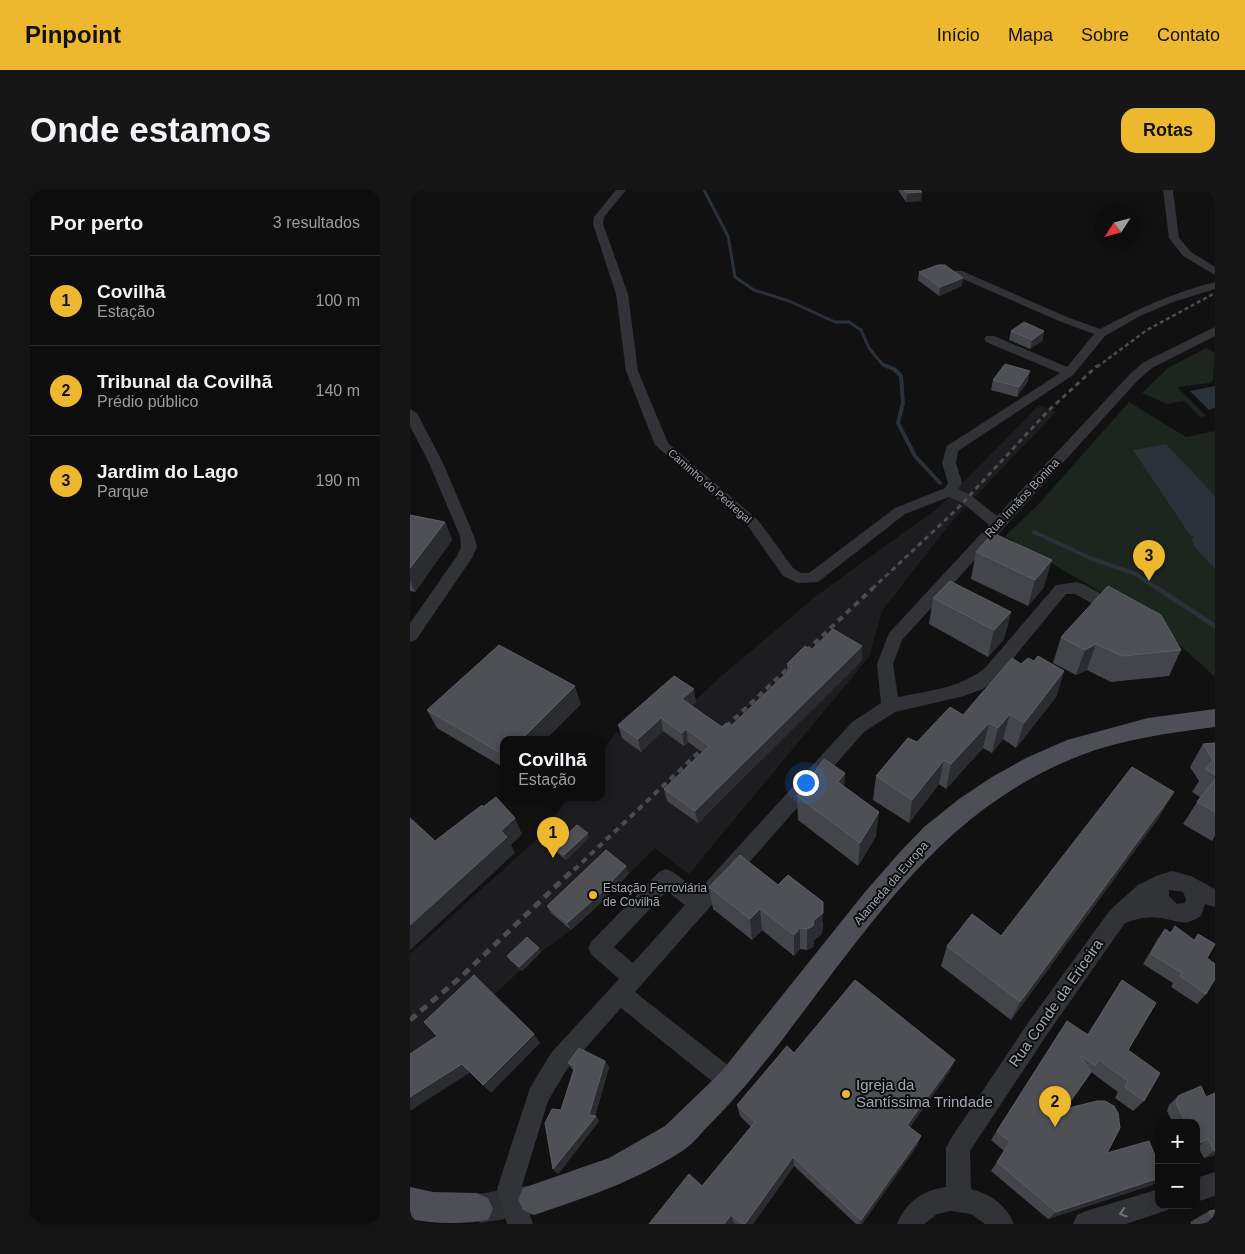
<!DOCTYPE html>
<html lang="pt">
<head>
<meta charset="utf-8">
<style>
  :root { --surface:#0d0d0e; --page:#161617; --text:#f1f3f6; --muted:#9a9c9e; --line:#2d2d2e; --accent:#edb72e }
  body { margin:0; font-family:Helvetica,sans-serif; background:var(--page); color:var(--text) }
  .controls { position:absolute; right:15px; bottom:15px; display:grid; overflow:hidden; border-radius:10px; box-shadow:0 2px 12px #0003 }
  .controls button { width:45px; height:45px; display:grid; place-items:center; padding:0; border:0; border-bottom:1px solid var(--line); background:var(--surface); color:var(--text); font:25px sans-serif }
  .compass { position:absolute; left:685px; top:15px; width:45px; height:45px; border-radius:50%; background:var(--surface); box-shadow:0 2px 12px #0003; rotate:234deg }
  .you { position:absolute; left:395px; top:592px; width:18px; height:18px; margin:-12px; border:4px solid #fff; border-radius:50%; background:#1a73e8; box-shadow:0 0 0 8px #1a73e833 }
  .badge { display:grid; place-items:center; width:32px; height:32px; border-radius:50%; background:var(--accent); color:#111; font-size:16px; font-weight:700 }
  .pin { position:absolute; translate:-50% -41px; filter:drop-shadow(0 1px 2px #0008) }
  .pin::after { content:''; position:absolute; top:26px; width:18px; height:15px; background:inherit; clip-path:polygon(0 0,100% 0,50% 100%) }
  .popup { position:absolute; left:90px; top:546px; width:105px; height:65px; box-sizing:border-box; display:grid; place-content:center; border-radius:10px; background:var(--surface); filter:drop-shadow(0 1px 4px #0005); font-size:16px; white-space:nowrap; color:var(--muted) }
  .popup b { font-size:19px; color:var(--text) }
  .popup::after { content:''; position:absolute; left:50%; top:100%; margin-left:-10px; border:10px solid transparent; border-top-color:var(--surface) }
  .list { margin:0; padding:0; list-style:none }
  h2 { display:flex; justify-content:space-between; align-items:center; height:65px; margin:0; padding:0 20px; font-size:21px }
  h2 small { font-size:16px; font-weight:400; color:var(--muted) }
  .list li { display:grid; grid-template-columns:32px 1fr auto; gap:15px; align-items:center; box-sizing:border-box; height:90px; padding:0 20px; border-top:1px solid var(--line) }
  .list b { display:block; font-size:19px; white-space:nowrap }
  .list p { margin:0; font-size:16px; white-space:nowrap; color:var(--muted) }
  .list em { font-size:16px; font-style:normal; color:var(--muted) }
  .map { position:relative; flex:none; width:805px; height:1034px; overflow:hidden; border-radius:15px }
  header { display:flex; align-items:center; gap:30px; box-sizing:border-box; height:70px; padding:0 25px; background:var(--accent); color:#111 }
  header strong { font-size:24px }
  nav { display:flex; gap:28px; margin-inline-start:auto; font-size:18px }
  .intro { display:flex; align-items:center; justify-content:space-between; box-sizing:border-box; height:120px; padding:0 30px }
  h1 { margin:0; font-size:35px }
  .button { padding:12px 22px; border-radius:15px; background:var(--accent); color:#111; font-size:18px; font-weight:700 }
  main { display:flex; gap:30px; padding:0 30px }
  aside { flex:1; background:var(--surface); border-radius:15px; box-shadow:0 2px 12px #0003 }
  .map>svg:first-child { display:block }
  .built { fill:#1d1d1f }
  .green { fill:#1d251f }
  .water { fill:#2a3138 }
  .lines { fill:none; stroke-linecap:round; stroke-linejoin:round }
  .stream-far2 { stroke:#2a3138; stroke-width:3 }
  .stream-far1 { stroke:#2a3138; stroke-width:4 }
  .stream { stroke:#2a3138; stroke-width:5 }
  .major-tunnel { stroke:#2e2f32; stroke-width:29; stroke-dasharray:29 14; stroke-linecap:butt }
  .minor { fill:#323337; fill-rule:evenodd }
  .major { fill:#4e4f56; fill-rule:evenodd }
  .rail-far3 { stroke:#4b4c52; stroke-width:2.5; stroke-dasharray:4 3; stroke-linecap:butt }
  .rail-far2 { stroke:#4b4c52; stroke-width:3; stroke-dasharray:5 4; stroke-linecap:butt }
  .rail-far1 { stroke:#4b4c52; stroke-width:4; stroke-dasharray:6 5; stroke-linecap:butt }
  .rail { stroke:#4b4c52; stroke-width:5; stroke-dasharray:8 6; stroke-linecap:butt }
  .wall { fill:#44454a }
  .shaded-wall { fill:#2b2c2f }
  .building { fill:#4e5055; stroke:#5b5e64 }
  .oneway { stroke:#70737b }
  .poi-dot { fill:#edb72e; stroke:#0c0c0d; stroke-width:2 }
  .labels { text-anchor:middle; stroke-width:4; stroke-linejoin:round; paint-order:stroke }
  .far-street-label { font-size:11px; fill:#a2a7b3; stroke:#0c0c0d }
  .street-label { font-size:12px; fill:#a2a7b3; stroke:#0c0c0d }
  .poi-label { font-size:12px; fill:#a2a7b3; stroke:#0c0c0d; text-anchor:start }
  .near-street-label { font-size:15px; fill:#a2a7b3; stroke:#0c0c0d }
  .near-poi-label { font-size:15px; fill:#a2a7b3; stroke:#0c0c0d; text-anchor:start }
</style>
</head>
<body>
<header>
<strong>Pinpoint</strong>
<nav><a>Início</a><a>Mapa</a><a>Sobre</a><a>Contato</a></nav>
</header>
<div class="intro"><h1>Onde estamos</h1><a class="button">Rotas</a></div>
<main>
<aside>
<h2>Por perto<small>3 resultados</small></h2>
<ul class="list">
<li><span class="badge">1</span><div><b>Covilhã</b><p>Estação</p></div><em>100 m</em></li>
<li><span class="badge">2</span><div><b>Tribunal da Covilhã</b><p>Prédio público</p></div><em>140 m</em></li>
<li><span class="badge">3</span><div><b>Jardim do Lago</b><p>Parque</p></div><em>190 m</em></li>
</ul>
</aside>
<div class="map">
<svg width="805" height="1034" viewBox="0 0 805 1034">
  <rect width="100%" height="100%" fill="#111112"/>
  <path class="built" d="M629 215 646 222 543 330 472 421 459 467 279 684 245 658 178 725 176 724 161 740 131 762 21 861 0 875V764L127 649 159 607H192V562L206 542 231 561 307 490 406 406 528 318Z"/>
  <path class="green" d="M796 158 805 163 803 190 799 193 767 197 796 226 790 227 775 211 757 214 732 203 758 178Z
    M719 212 776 247 805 241V487L750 437 595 346 627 316Z"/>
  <path class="water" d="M805 196V218L799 220 780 201Z
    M756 254 805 306V379L784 356 782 350 784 346 780 345 723 260Z"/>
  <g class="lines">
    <path class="stream-far2" d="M294 0 318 46 325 87 344 100 379 111 425 132H439L451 140 459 158 473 175 477 177"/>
    <path class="stream-far1" d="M474 175 484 179 491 186 493 213 488 233 505 266 530 293
      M624 342 680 368 726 384 748 399"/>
    <path class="stream" d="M747 398 805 436"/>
    <path class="major-tunnel" d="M67 1019 120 1010"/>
    <path class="minor" d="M206 0H216L194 27 193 34 218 104 228 181 258 253 348 330 383 378 391 383H399L485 318 535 298 538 293 532 273 537 256 650 183 576 152 574 149 576 146H584L657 177 684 144 649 131 544 85 542 83 544 81H552L657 127 690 139C727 119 765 102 805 92V99L763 112 730 126 695 146 663 185 548 261 546 273 552 293 548 299 563 307 587 326 721 183 734 172 805 137V146L742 178 729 189 492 450 483 474 488 507C518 501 550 498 575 478L646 395 667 392 673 394 713 416 715 420 713 424 707 426 701 424 665 404H656L587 488 573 499 554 506 485 522 454 542 225 802 329 884 333 892 329 900 321 904 313 900 211 818 157 879 138 911 111 999 123 1034H97L87 999 120 898 141 863 209 789 182 765 178 758 182 751 249 682 256 679 263 682 288 701 442 532 471 513 467 474 479 443 579 335 553 313 539 307 495 324 408 392 388 393 373 386 338 336 245 255 216 181 206 104 183 34 184 27ZM257 701 275 715 223 773 204 757Z
      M753 0H763L769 48 781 62 805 77V85L773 66 759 48Z
      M0 219 7 223 33 273 64 346 67 357 62 368 6 450 0 452V433L47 366 51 357 50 346 19 273 0 236Z
      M762 681 781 686 805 699V717L795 714 791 726C772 738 769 730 750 728 738 726 726 729 715 733L636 846 560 961 561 999C581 1004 596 1015 604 1034H575L561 1024 541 1021 527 1024 514 1034H487C496 1012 513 1000 536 997V958L540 950 620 830 700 720 728 695 746 686ZM759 700 773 702 776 709 775 713 767 714 759 706Z
      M805 982V1006L786 1012V988Z
      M749 999V1015H760L758 1020 716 1034H663L667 1025 676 1021Z"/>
    <path class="major" d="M805 519V537C759 543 712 549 669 566 536 618 467 726 384 834 357 870 332 902 300 934 292 942 285 952 275 959 229 990 177 1007 124 1025L113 1020 108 1009 113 998 199 968 255 936 311 882 455 702 490 662 514 637 549 609 582 587 616 568 657 550 738 528Z
      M0 997 23 1002 67 1003 78 1008 83 1019 78 1030C55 1034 24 1034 0 1029Z"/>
    <path class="rail-far3" d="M687 177 737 140 805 103"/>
    <path class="rail-far2" d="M462 399 547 319 638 221 688 175"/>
    <path class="rail-far1" d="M164 680 463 398"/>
    <path class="rail" d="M0 830 52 786 165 678"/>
  </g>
  <path class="wall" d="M488 0H510L512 2 511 11 496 12Z
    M509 82 552 96 529 106 508 90Z
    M601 141H634L632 151 620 159 599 150Z
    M583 190 618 191 607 207 581 200Z
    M0 325 35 332 42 350 5 402 0 401Z
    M583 343 634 397 618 416 561 389 566 362Z
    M523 408 601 422 594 449 578 467 519 434Z
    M651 447 771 460 759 486 701 492 677 480 666 485 643 473Z
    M401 460 452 470 288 633 257 611 254 599 292 562 278 552 274 556 253 541 231 562 212 548 208 535 286 512 281 516 312 537 321 536 377 482V474Z
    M624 471 654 481 646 507 606 558 593 549 582 563 573 558 536 599 529 594 499 633 463 610 466 586 507 552 553 525 611 474Z
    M171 514 136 549H94V578L27 538 17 520Z
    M805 553V646L802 651 773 634 787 612 790 607 782 602 789 591 780 577 793 554Z
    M435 583 434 596 466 646 448 676 388 630 387 606Z
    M750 626 601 830 531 776 537 756 591 746Z
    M179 647 156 670 145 661 143 657Z
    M219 683 194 710 161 740 141 723 137 716Z
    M299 697 413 733 412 744 404 750 403 757 397 760 390 759 384 766 352 740 342 750 303 719Z
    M765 736 784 750 788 744 797 768 796 804 787 814 761 797 763 793 733 774 747 750 755 739 760 743Z
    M131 762 112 781 99 769 97 766Z
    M712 790 718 860 734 911 723 921 705 908 708 902 681 882 655 919 697 963 749 975V990L742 995 638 1029 581 981 594 961 581 950 657 831 677 845Z
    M384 863 540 881 500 937 511 946 507 956 452 1034H446L384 976 343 1034H325L324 1033 323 1034H239L292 996 341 937 330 926 327 915Z
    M195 871 199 877 185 926H186L189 931 148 984 143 979 151 920 164 880 162 879 158 873Z
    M805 903V965L794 968 788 957H786V933H763L757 921 759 915 768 906 796 907Z
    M799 1021 805 1034H781L780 1032Z"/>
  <path class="shaded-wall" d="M512 2 511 11 496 12 497 3Z
    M553 88 552 96 529 106 530 97Z
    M634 141 632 151 620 159 622 150Z
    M620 181 618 191 607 207 609 197Z
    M35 332 42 350 5 402 0 390V378Z
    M642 370 634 397 618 416 625 390Z
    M601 422 594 449 578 467 584 440Z
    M686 454 677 480 666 485 675 460Z
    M452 456V470L288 633 285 621Z
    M654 481 646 507 606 558 614 533Z
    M165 496 171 514 136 549H112Z
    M284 499 286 512 274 523 272 509Z
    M600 524 593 549 582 563 588 538Z
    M251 528 253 541 231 562 228 549Z
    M579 533 573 558 536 599 541 574Z
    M276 539 278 552 274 556 272 543Z
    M534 570 529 594 499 633 502 610Z
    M435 583 433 607 428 592Z
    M764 602 750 626 601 830 610 812Z
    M469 622 466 646 448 676 450 653Z
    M105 628 112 644 101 655 105 663 0 760V735L91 641Z
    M178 643 179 647 156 670 154 665Z
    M216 676 219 683 194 710 161 740 157 733Z
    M413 712 412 744 404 750 403 757 397 760V739Z
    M350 719 352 740 342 750 340 729Z
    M390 738V759L384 766V745Z
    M129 758 131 762 112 781 109 777Z
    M124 844 130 853 81 903 73 895Z
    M545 870 540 881 494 945 497 935Z
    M195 871 199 877 184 928 186 926 189 931 148 984 143 979 179 925Z
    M52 874 61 882 0 921V907Z
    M511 946 507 956 452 1034H450L451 1030Z
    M798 949 788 957H786V955Z
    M804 961H805V965L794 968Z
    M383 967 384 976 343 1034H335Z
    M749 988V990L742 995 638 1029 646 1022Z
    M321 1025 324 1033 323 1034H314Z"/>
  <path class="building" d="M494 0H510L512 2 497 3Z
    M528 75H535L553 88 530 97 509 82Z
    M614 132 634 141 622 150 601 141Z
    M595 174 620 181 609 197 583 190Z
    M0 325 35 332 0 378Z
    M583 343 642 370 625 390 566 362Z
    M540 391 601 422 584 440 523 408Z
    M698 396 751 425 771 460 712 466 686 454 675 460 651 447Z
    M423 439 452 456 285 621 254 599 299 556 276 539 272 543 251 528 228 549 208 535 264 486 284 499 272 509 312 537 316 533 321 536 382 478 377 474 395 456 401 460Z
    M89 455 165 496 112 549H94V565L17 520Z
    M628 466 654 481 614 533 600 524 588 538 579 533 541 574 534 570 502 610 466 586 498 548 507 552 540 517 553 525 602 468 611 474 618 468 624 471Z
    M805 553V585L796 579 803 570 793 554Z
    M414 569 435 583 428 592 469 622 450 653 387 606Z
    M722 577 764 602 610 812 537 756 562 724 591 746Z
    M805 589V622L787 612Z
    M86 607 105 628 91 641 97 647 0 735V628L25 651 72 615 73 617Z
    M167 635 178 643 154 665 143 657Z
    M196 660 216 676 191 703 157 733 137 716Z
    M330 665 368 695 378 685 413 712V723L404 730 403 736 397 739 390 738 384 745 350 719 340 729 299 697Z
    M765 736 785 751 788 744 805 754 797 768 805 774V789L796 804 770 786 772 783 741 764 755 739 761 743Z
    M117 747 129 758 109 777 97 766Z
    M64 785 124 844 73 895 52 874 0 907V864L27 846 14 832Z
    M445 790 545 870 497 935 511 946 451 1030 383 967 335 1034H332L321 1025 314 1034H239L279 984 292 996 345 932 327 915 377 856 384 863Z
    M712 790 746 813 718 860 750 883 734 911 715 897 718 891 689 870 685 876 670 865 681 882 655 919 687 911H695L704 916 708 923 710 938 697 963 739 951 749 975V988L646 1022 587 972 600 952 587 941 657 831 678 845Z
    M169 858 195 871 179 925 186 926 143 979 135 933 142 919 151 920 165 876 158 873Z
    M791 896 796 907 805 903V961H804L798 949 788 954 786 951V933H776L766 913 768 906Z
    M805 1020V1033L799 1021Z"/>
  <defs><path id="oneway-chevron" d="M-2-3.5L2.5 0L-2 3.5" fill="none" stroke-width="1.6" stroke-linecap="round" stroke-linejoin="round" transform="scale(1.25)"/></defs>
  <use class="oneway" href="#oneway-chevron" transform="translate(713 1023) rotate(163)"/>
  <g class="poi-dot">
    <circle cx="183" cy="705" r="5"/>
    <circle cx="436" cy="904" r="5"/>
  </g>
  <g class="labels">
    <g class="far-street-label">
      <text transform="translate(300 296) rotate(41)" y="4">Caminho do Pedregal</text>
    </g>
    <g class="street-label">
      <text transform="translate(612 308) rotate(-47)" y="4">Rua Irmãos Bonina</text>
      <text transform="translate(481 693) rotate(-49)" y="4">Alameda da Europa</text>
    </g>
    <g class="poi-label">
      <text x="193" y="702">Estação Ferroviária<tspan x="193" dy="14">de Covilhã</tspan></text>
    </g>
    <g class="near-street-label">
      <text transform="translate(646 813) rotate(-55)" y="5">Rua Conde da Ericeira</text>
    </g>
    <g class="near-poi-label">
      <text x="446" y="900">Igreja da<tspan x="446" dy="17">Santíssima Trindade</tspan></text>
    </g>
  </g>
</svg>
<div class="controls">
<button>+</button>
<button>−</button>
</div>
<svg class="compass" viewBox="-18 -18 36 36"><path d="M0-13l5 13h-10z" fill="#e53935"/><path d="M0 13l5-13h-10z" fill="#9a9c9e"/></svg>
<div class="you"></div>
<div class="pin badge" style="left:143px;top:668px">1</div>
<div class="popup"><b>Covilhã</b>Estação</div>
<div class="pin badge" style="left:645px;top:937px">2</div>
<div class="pin badge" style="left:739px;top:391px">3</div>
</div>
</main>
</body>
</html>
